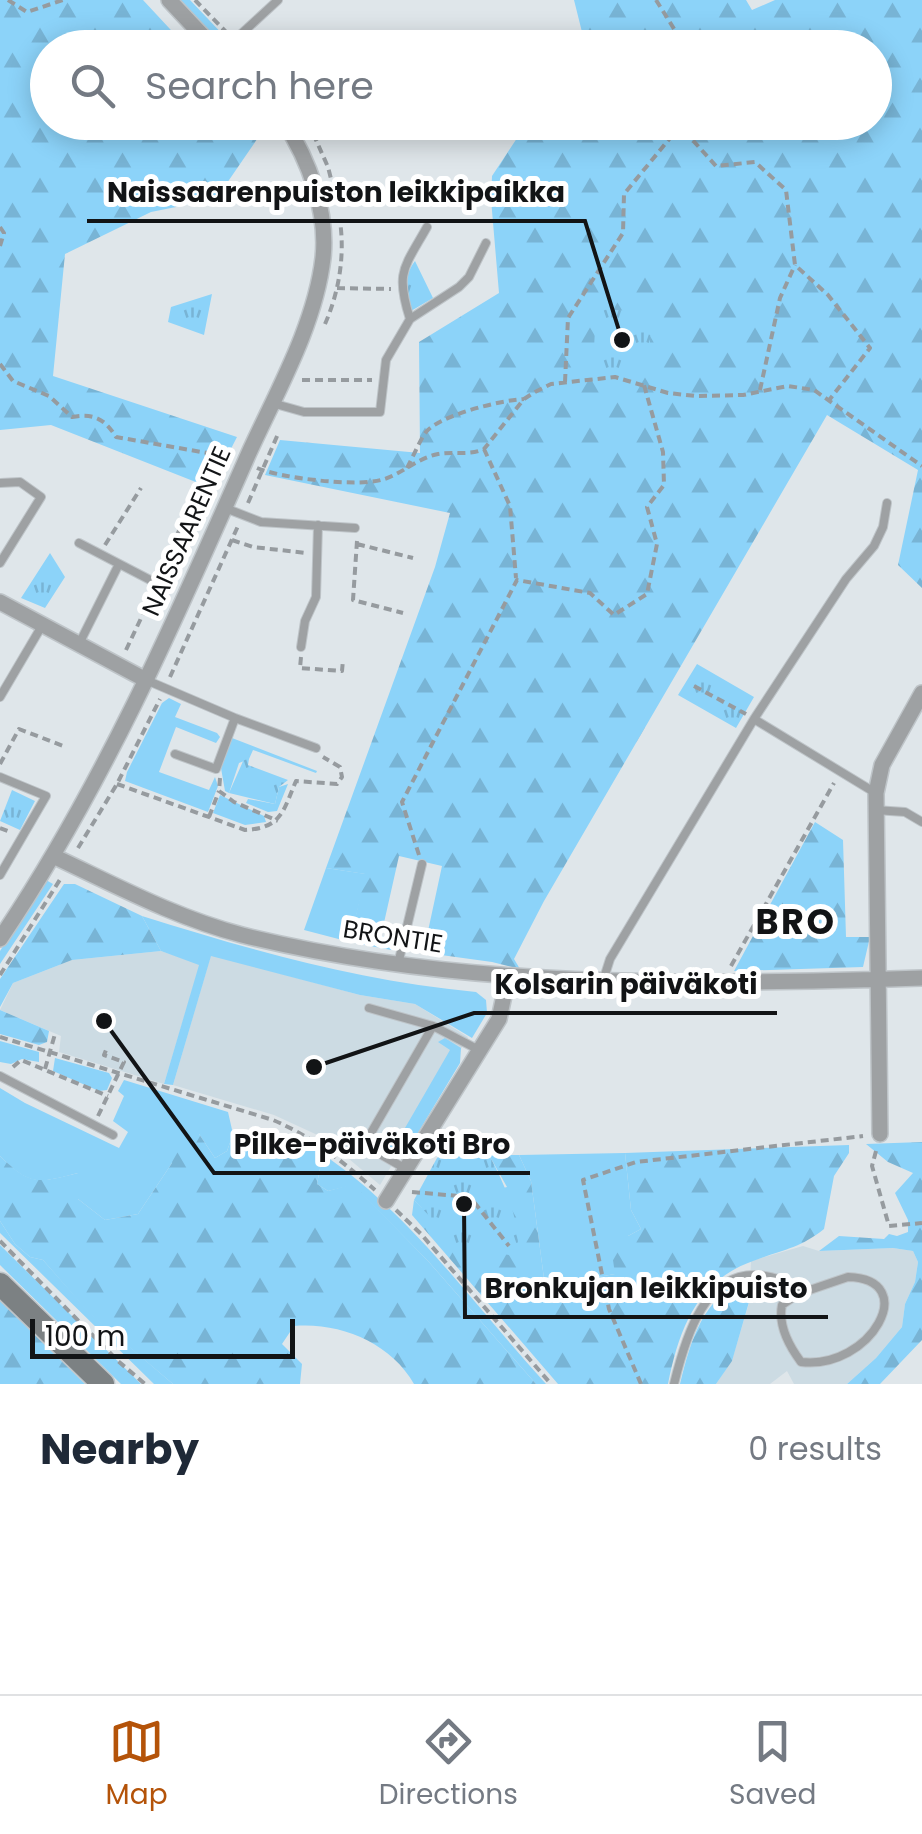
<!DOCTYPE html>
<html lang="en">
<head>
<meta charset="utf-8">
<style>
  :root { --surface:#fff; --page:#f2f2f3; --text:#1f2937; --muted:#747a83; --line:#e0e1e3; --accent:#b45309 }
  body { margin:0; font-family:Poppins,sans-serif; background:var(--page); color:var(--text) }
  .scale { position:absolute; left:30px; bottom:25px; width:265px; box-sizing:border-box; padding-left:10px; border:5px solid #121416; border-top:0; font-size:28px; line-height:35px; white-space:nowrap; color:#121416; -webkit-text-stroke:8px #fff; paint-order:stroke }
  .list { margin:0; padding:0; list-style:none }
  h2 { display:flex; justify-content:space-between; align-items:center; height:130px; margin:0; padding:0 40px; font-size:42px }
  h2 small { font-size:32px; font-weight:400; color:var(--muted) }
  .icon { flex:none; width:55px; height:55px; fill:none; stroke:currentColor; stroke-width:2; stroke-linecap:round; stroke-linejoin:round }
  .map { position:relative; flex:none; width:922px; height:1384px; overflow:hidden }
  .search { position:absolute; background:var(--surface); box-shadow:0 5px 25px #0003; left:30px; right:30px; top:30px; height:110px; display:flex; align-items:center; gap:25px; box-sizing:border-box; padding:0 35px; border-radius:55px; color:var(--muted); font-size:38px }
  .sheet { height:310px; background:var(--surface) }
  nav { display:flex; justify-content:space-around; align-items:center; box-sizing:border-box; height:140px; border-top:2px solid var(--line); background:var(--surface); font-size:28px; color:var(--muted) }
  nav a { display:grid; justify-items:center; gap:5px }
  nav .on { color:var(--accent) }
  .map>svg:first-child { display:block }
  .built { fill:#ccdbe3 }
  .green { fill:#8cd3f9 }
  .forest { fill:url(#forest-firs) }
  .park { fill:url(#park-tufts) }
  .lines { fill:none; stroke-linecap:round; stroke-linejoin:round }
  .service-casing { stroke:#bec4c8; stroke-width:10 }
  .minor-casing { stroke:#bec4c8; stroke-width:18 }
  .secondary-casing { stroke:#bec4c8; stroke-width:25 }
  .path { stroke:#969b9f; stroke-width:4; stroke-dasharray:8 5; stroke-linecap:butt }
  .service { stroke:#9ea1a3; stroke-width:8 }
  .minor { stroke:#9ea1a3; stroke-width:15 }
  .secondary { stroke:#7c8183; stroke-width:22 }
  .labels { text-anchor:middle; stroke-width:10; stroke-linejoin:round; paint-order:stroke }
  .street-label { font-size:25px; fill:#121416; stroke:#fff }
  .district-label { font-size:35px; font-weight:bold; letter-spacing:2.5px; fill:#121416; stroke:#fff }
  .leader { fill:none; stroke:#121416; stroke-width:4 }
  .callout-dot { fill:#121416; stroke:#fff; stroke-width:4 }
  .callout-label { font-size:28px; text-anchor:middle; font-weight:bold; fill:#121416; stroke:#fff; stroke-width:10; stroke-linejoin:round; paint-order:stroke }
</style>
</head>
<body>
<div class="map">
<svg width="922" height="1384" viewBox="0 0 922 1384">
  <defs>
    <pattern id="forest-firs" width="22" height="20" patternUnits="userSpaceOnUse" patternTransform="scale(2.5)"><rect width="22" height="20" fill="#8cd3f9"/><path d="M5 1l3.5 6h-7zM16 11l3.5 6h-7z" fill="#78b4d5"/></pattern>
    <pattern id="park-tufts" width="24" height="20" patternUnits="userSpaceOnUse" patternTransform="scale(2.5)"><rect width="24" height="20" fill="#8cd3f9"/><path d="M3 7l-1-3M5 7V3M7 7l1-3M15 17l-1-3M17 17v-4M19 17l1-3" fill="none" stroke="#78b4d5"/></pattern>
  </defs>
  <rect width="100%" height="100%" fill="#dfe6ea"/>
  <path class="built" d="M161 951 200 964 164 1084 59 1052 61 1036 0 1010 13 983 72 960Z
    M211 955 360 995 415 1004 468 1037 380 1185 324 1138 274 1115 173 1085Z
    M803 1246 819 1251 893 1248 913 1251 918 1262 915 1282 905 1304 902 1327 876 1358 847 1384H794L787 1371 770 1384H716L732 1360 749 1303 751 1261Z"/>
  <path class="green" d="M177 0H190L228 40 221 46Z
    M169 698 181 704 175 717 217 733 220 737 216 743 176 727 159 772 209 790 215 777 218 786 208 812 125 781 127 772 162 703Z
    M232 738 317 771 316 773 253 750 249 759 239 763 229 793 225 791 221 768Z
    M288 784 277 811 268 812 246 803 248 799 275 804 279 787Z
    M220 795 264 816 266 822 245 825 213 813Z
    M326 868 366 874 350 942 304 930Z
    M46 880 53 884 0 964V951Z
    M142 916C254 951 358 981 476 992L486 1000 487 1013 472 1038 415 1004 360 995 211 956 173 1085 164 1084 199 965 161 951Z
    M445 1038 461 1048 460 1063 404 1156 397 1157 383 1150 381 1140 394 1147 450 1050 438 1042Z
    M0 1041 39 1052V1062L22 1059 11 1064 0 1062Z
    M55 1058 109 1073 112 1078 107 1090 99 1091 53 1071Z
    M124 1080 228 1112 233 1134 227 1151 215 1158 199 1134 172 1163 138 1214 105 1220 78 1199V1173C38 1183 31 1187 0 1156V1088L25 1103 119 1148 128 1132 113 1121 124 1096 118 1091Z
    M315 1149C408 1209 472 1303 546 1384H536L428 1261 353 1185 328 1191 317 1184 321 1163Z
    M625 1153 631 1210 641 1229 628 1236 615 1274 545 1286 531 1181 519 1155Z
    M0 1221 15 1244 30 1257 43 1260 90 1313 173 1384H154L0 1233Z
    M0 1245 141 1384H121L0 1265Z"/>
  <path class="forest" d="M0 0H143L183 43 178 48H48V122L161 123 171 132 180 123 258 122 264 129 216 199 151 212 65 254 53 376 237 437 211 488 51 425 0 430Z
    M574 0H746L752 10 775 0H922V588L898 565 918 470 827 415 544 901 514 959 520 969 492 962 412 951 411 943 425 945 442 866 399 856 381 936 395 939 391 950 350 942 365 874 326 868 435 567 450 513 265 475 280 440 420 453 419 342 499 293 491 199 492 176 527 123 874 122V48L578 47 582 32Z
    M815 822 843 840 846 937H870L863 967 734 971Z
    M64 884H75L142 916 161 951 72 960 13 983 0 1007V979Z
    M0 1010 49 1031 47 1042 39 1045 0 1034Z
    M187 1130 199 1134 215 1158 227 1151 233 1134 259 1132 315 1149 321 1163 317 1184 328 1191 353 1184 428 1261 536 1384H414C391 1343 340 1322 294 1326L282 1344 302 1364 300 1384H173L89 1313 43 1260 30 1257 15 1244 0 1221V1156C31 1186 38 1183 78 1173V1199L105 1220 138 1214 172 1163 174 1137Z
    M922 1142V1340L880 1384H847L876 1358 902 1327 905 1304 915 1282 918 1262 913 1251 893 1248 819 1251 839 1236 884 1239 889 1234 897 1236 908 1232V1220L895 1193 913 1173 888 1162 866 1144Z
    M849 1145V1153L834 1176 824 1229C799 1249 781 1250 753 1261 696 1281 679 1330 668 1384H558L412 1215 414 1200 422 1208 507 1187 489 1155H519L531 1181 545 1286 615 1274 609 1232 628 1236 641 1229 631 1210 625 1153Z
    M749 1279V1302L732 1361 716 1384H680C691 1340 703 1295 749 1279Z
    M0 1301 85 1384H0Z"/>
  <path class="park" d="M415 261 433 298 411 311C406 293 403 276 415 261Z
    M212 294 204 335 168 322 171 307Z
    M596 309 651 312 649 371 593 368Z
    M50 553 65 577 45 608 21 598Z
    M697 664 754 697 736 728 678 695Z
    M244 759H249L248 765 288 780 279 787 275 804 229 793Z
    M12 790 35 801 20 830 0 821Z
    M447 1150 489 1155C506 1186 520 1220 518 1257L456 1244 414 1200 437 1158Z"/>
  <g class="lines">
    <g class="service-casing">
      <path id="service" d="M226 48 278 0
        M410 319C395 272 404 268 427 227
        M272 403 304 412H380L386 360 410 319 459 287 469 277 486 243
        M0 483 20 482 41 497 0 563
        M225 508 261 522 355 528
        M79 543 156 583
        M79 644 119 564
        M301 647 305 621 316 597 318 525
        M146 680 235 718 316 748
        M0 697 43 624
        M754 719 874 792
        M175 754 216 769 235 718
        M0 777 46 796 0 875
        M875 810 905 812 922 822
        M398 964 422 864
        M603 981 610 959 754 719 846 579 874 546 883 527 887 503
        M369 1008 433 1026 479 1050
        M0 1076 113 1135
        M406 1169 364 1145 433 1026
        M848 1277C922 1279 871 1370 801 1362 789 1346 778 1325 782 1305L798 1294Z
        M674 1384C685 1339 705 1266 765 1276 778 1278 791 1283 798 1294"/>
    </g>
    <g class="minor-casing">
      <path id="minor" d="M169 0 214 48
        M0 602 146 680
        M53 856C115 885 176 918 242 935 464 990 695 985 922 978
        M0 939C102 788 175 621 248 455 276 393 315 326 323 258 328 212 309 160 284 122
        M880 1134 876 793 882 765 922 693
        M386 1201 499 1019 508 977"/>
    </g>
    <g class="secondary-casing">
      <path id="secondary" d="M0 1284 103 1384"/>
    </g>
    <path class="path" d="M8 0 27 12 63 0
      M195 0 227 33
      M656 0 686 48
      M308 122 328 167 337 202
      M0 227 4 233 0 246
      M337 288 391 289
      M325 324C339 292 345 256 340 221
      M0 364 13 381 49 396 72 417C94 413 105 419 116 437L230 457
      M302 380H372
      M565 382 568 318 623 233 624 194 680 126 716 166 755 162 786 190 795 265 828 295 870 348 830 399
      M760 390 780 298 795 265
      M484 449 510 506 516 578
      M207 454 221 475
      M257 468C280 478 356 487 381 480 401 475 417 458 438 454 453 451 469 456 484 449L524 399 535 392 551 384 615 377 668 393 696 396 743 395 788 386 814 390 922 466
      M407 468C413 457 419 442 426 432 440 415 502 400 524 399
      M248 503 278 434
      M232 540 253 547 306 553
      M357 541 353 600 403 613
      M357 544 413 558
      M105 545 141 488
      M161 572 191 503
      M126 650 152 595
      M301 657 300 668 342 671 343 660
      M170 677 238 526
      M694 686 746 714
      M0 764 19 729 66 747
      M220 778 219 791 234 802 278 821
      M117 784 245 830C282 828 283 811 296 781L337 784 342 777 340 767 323 757
      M209 817 219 791
      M0 828 10 832
      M78 848 117 784 160 699
      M419 855 402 802 517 580 590 593 614 615 647 594 657 544 647 507 664 485 663 452 644 385
      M731 966 834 783
      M0 975 61 878
      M0 1037 273 1120C313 1137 342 1161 375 1190
      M13 1067 21 1060 108 1096
      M45 1069 55 1034
      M98 1116 124 1062 104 1055 106 1050
      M876 1151 872 1166 889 1226 922 1223
      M412 1192 470 1197 509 1246
      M396 1210 421 1234 551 1384
      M0 1241 118 1361 145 1384
      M641 1384 609 1309 583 1180 636 1162 863 1136"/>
    <use href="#service" class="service"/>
    <use href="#minor" class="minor"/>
    <use href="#secondary" class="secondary"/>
  </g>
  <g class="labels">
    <g class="street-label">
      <text transform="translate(186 531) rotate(-66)" y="9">NAISSAARENTIE</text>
      <text transform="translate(393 936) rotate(9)" y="9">BRONTIE</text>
    </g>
    <g class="district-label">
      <text x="796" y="934">BRO</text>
    </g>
  </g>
  <path class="leader" d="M622 340L585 221H87M314 1067L474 1013H777M104 1021L214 1173H530M464 1204L465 1317H828"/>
  <g class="callout-dot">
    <circle cx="622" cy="340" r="10"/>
    <circle cx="314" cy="1067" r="10"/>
    <circle cx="104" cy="1021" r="10"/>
    <circle cx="464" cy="1204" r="10"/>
  </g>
  <g class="callout-label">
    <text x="336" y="202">Naissaarenpuiston leikkipaikka</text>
    <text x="626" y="994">Kolsarin päiväkoti</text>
    <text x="372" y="1154">Pilke-päiväkoti Bro</text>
    <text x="646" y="1298">Bronkujan leikkipuisto</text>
  </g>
</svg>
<div class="scale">100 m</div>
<div class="search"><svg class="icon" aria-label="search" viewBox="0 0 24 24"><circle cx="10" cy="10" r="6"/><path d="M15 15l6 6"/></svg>Search here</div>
</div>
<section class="sheet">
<h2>Nearby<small>0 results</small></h2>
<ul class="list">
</ul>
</section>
<nav>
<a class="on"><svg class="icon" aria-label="map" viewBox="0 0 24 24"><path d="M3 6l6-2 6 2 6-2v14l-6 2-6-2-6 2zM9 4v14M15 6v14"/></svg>Map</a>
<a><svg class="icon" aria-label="directions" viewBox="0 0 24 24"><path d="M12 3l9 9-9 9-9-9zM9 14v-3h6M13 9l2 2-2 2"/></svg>Directions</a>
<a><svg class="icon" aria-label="saved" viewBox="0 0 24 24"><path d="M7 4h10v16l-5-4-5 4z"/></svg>Saved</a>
</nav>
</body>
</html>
